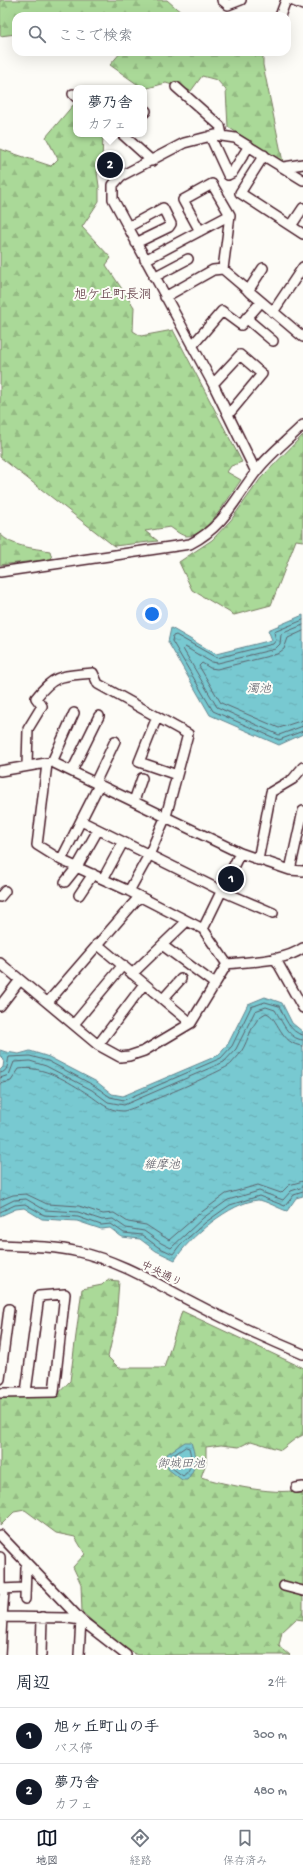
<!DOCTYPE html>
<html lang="ja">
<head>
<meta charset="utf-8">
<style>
  :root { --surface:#fff; --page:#f6f6f7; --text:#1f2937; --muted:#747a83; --line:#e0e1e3; --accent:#111827 }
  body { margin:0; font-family:"Gochi Hand","Klee One",sans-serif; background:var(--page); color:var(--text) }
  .you { position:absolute; left:152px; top:614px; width:14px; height:14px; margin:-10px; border:3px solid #fff; border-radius:50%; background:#1a73e8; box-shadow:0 0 0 6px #1a73e833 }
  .badge { display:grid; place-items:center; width:26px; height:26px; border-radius:50%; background:var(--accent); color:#fff; font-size:13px; font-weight:700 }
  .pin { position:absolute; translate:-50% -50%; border:2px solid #fff; box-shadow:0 1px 4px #0006 }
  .popup { position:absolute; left:73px; top:85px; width:74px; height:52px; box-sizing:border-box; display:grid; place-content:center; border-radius:8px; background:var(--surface); filter:drop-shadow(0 1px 3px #0005); font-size:13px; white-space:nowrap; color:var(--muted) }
  .popup b { font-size:15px; color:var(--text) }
  .popup::after { content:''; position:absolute; left:50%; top:100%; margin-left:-8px; border:8px solid transparent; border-top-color:var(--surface) }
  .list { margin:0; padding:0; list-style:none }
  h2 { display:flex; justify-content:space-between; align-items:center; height:52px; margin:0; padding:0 16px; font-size:17px }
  h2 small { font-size:13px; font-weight:400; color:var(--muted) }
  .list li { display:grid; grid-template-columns:26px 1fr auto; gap:12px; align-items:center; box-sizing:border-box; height:56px; padding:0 16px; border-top:1px solid var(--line) }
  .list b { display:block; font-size:15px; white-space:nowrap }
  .list p { margin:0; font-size:13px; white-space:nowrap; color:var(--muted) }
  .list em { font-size:13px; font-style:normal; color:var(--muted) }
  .icon { flex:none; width:22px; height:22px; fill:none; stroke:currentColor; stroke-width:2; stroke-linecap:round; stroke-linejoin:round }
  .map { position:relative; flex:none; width:303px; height:1655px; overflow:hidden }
  .search { position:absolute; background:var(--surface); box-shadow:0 4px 16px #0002; left:12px; right:12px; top:12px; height:44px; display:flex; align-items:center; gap:10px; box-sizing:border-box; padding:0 14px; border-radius:12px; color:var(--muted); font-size:15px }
  .sheet { height:164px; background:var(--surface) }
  nav { display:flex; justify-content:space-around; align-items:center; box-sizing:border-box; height:56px; border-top:1px solid var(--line); background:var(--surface); font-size:11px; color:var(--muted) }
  nav a { display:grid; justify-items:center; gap:2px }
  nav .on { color:var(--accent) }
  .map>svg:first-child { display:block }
  .forest { fill:url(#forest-firs); stroke:#7a7c62 }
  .water { fill:url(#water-ripples); stroke:#66858f }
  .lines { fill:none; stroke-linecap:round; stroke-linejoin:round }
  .shore { stroke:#5c636d; stroke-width:1 }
  .minor-casing { stroke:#4a1f2b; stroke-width:12 }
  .minor { stroke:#fdfcf7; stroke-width:9 }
  .labels { text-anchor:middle; stroke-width:4; stroke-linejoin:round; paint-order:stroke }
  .street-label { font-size:11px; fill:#4a1f2b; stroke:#fdfcf7 }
  .water-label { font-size:12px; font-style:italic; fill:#5a5a65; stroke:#fdfcf7 }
  .quarter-label { font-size:13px; fill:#4a1f2b; stroke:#fdfcf7 }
</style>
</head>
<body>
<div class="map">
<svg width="303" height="1655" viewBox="0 0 303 1655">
  <defs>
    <pattern id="forest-firs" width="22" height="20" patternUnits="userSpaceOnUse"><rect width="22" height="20" fill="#aad998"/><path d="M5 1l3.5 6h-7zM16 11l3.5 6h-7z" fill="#94ba83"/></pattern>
    <pattern id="water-ripples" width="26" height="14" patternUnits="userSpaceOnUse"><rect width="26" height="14" fill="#78c9d1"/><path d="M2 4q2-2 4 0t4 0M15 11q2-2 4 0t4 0" fill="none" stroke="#69acb4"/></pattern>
  </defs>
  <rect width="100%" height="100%" fill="#fdfcf7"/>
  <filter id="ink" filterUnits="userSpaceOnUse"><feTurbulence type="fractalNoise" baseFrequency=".025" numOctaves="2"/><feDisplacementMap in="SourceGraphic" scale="8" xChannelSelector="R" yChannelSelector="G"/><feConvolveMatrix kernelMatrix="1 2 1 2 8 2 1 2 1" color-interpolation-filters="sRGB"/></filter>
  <g filter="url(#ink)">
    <path class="forest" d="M0 0H167L183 14 195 16H16V34L0 36Z
      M121 52H263V65L283 162 228 127 226 90 217 80 202 76 191 91 166 83 144 89 110 65Z
      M74 104 76 106V134H103L102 162 97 172 99 186V201L82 227 111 258 106 265 134 307 133 331 141 336 173 330 242 462 231 466 227 472 241 480C230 495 207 537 187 536 181 536 175 530 170 527L145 531 158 541 114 546 0 457V149L51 166 58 159 46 137Z
      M303 435V541L296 540 271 605 234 615 192 590 179 562 212 540 231 520 261 478Z
      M0 534C12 547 33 548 50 551L52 559 0 565Z
      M107 1280 119 1281 116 1322 108 1357 119 1368H164L182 1311 303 1368V1435L295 1439 281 1450 251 1441 239 1447 221 1445 206 1447V1463L201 1477C222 1484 284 1498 303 1488V1620L296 1619 282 1632 279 1646 290 1655H137L119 1645 82 1612 81 1584 73 1567 85 1554 75 1537 56 1533 25 1510 14 1512 0 1526V1397H55L70 1381 82 1289 102 1285Z"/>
    <path class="water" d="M303 615V734L279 745 210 715 168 642 171 628 216 654 272 640 268 630Z
      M265 997 282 1003 292 1023 303 1032V1196L296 1198 287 1211C280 1209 264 1200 258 1200 231 1202 188 1238 175 1260L156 1251 140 1239 122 1237 110 1228 101 1229 77 1221 42 1219 24 1208 16 1209 0 1216V1070L3 1067 4 1060 0 1056V1050L6 1052 19 1054 30 1051 49 1057 97 1082 112 1094 123 1096 219 1055 228 1044 248 1004Z
      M185 1442H191C196 1459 198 1465 187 1480H182L168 1469 167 1454Z"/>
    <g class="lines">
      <path class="shore" d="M303 620 274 632 276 640 273 644 217 658 176 635 173 636 172 641 213 711 279 740 303 731
        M303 625 281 634 280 644 275 649 218 663 211 662 185 647 183 649 217 707 279 735 303 726
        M303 631 288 638 284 649 277 654 217 669 210 668 202 663 199 666 221 703 279 728 303 720
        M0 1073C9 1072 7 1063 9 1057L30 1056 48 1061 95 1086 110 1097 124 1100 221 1058 232 1046 251 1007 265 1002 279 1006C284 1016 290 1033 303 1035
        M0 1078 9 1075 14 1062 30 1061 46 1066 92 1090 108 1102 124 1105 224 1062 236 1049 255 1011 266 1007 275 1010C282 1021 288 1039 303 1040
        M0 1084 11 1081 19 1069C43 1065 69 1082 88 1094 100 1102 108 1111 123 1111 131 1111 227 1069 231 1064 234 1060 238 1057 241 1052 249 1040 252 1019 266 1013 278 1016 280 1045 303 1046
        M0 1200 13 1195 26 1194 47 1204 79 1206 103 1214 114 1213 128 1222 146 1225 169 1240 199 1214 226 1194 258 1185 281 1193 289 1185 303 1181
        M0 1207 14 1200 26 1199 45 1210 78 1212 102 1220 113 1219 126 1228 144 1231 161 1243 171 1248 203 1218 228 1200 259 1191 283 1200 291 1191 303 1187
        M0 1212 15 1205 25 1204 44 1215 78 1217 101 1225 111 1224 124 1233 142 1235 158 1247 173 1254 180 1245 206 1222 230 1205 259 1196 285 1206 294 1195 303 1192
        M186 1447 189 1448C192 1458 193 1469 183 1476L172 1468 171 1457Z"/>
      <g class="minor-casing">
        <path id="minor" d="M222 0 228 5 241 0
          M291 0 303 5
          M280 16 286 0
          M176 87 220 126 222 135
          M73 94 76 97
          M144 113 146 111
          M122 134 152 161
          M210 136 228 175 232 173 249 146
          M264 155 240 193 303 234
          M284 167 303 164
          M291 226 303 208
          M128 227 163 208 171 224 169 227 136 243
          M200 231 183 200 212 184 230 215
          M145 260 230 215 223 269
          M154 277 188 259
          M248 291 263 268
          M165 297 213 270 223 269 303 337
          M273 312 303 267
          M246 318 273 341
          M192 346 222 311 241 325 261 302
          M213 384 240 355 262 374 228 415
          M256 472 213 384 113 199V185L121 176 184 143 215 135 235 138 303 180
          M0 572 190 544C223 527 234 501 255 473 268 455 287 441 303 425
          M157 717 139 762 177 775
          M52 762 74 713
          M47 764 37 845 61 860
          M27 765 28 729 42 706 36 698C55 673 64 676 93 673L98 684 188 734 166 816 149 855 129 891
          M0 771 52 762 240 853 290 870 303 871
          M72 771 99 716
          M95 783 115 741
          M99 785 61 860 129 891 203 929 227 964
          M134 801 142 778
          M81 821 222 891 273 913
          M258 860 271 792 293 779 303 767
          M290 870 303 811
          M103 879 123 842
          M65 882 77 867 98 830
          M79 895 93 874
          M0 897 5 891
          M203 929 240 853
          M97 944 191 1023
          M162 945 215 984
          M275 958 303 1008
          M0 963 98 1045 120 1057 129 1056 144 1051 191 1023 227 964
          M227 964C251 961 283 962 303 948
          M132 974 187 921
          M163 999 181 979
          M48 1002 139 897
          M0 1006 20 980
          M74 1024 123 965
          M98 1045 144 984
          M0 1245C26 1246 53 1246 79 1252 121 1261 160 1286 198 1305 232 1323 267 1339 303 1354
          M0 1379 9 1309
          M0 1393 54 1392 65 1294 39 1296 26 1392
          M296 1488 303 1487
          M0 1535 81 1620 126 1655
          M0 1557V1584
          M284 1586 303 1591
          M0 1589 4 1592 2 1617H0
          M0 1589 25 1588
          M25 1599 26 1567 28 1565
          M0 1655 2 1617 67 1618 81 1620 79 1655
          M41 1655 42 1617"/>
      </g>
      <use href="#minor" class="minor"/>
    </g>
  </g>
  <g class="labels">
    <g class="street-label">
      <text transform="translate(162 1273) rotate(27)" y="4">中央通り</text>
    </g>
    <g class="water-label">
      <text x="259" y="692">濁池</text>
      <text x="162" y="1168">維摩池</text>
      <text x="181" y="1467">御城田池</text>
    </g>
    <g class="quarter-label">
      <text x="113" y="298">旭ケ丘町長洞</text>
    </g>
  </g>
</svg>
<div class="you"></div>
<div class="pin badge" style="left:231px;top:879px">1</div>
<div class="pin badge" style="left:110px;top:165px">2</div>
<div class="popup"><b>夢乃舎</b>カフェ</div>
<div class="search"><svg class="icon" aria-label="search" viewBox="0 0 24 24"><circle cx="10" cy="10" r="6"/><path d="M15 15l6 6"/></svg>ここで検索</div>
</div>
<section class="sheet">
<h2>周辺<small>2件</small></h2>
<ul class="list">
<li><span class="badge">1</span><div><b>旭ヶ丘町山の手</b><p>バス停</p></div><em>300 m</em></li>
<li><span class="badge">2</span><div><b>夢乃舎</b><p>カフェ</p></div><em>480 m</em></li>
</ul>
</section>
<nav>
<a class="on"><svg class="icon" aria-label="map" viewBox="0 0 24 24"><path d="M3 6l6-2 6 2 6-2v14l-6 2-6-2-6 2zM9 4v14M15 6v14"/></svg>地図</a>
<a><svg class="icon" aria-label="directions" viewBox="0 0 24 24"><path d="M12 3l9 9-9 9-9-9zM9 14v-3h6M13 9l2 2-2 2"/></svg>経路</a>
<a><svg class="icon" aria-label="saved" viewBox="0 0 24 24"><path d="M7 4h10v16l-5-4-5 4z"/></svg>保存済み</a>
</nav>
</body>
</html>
